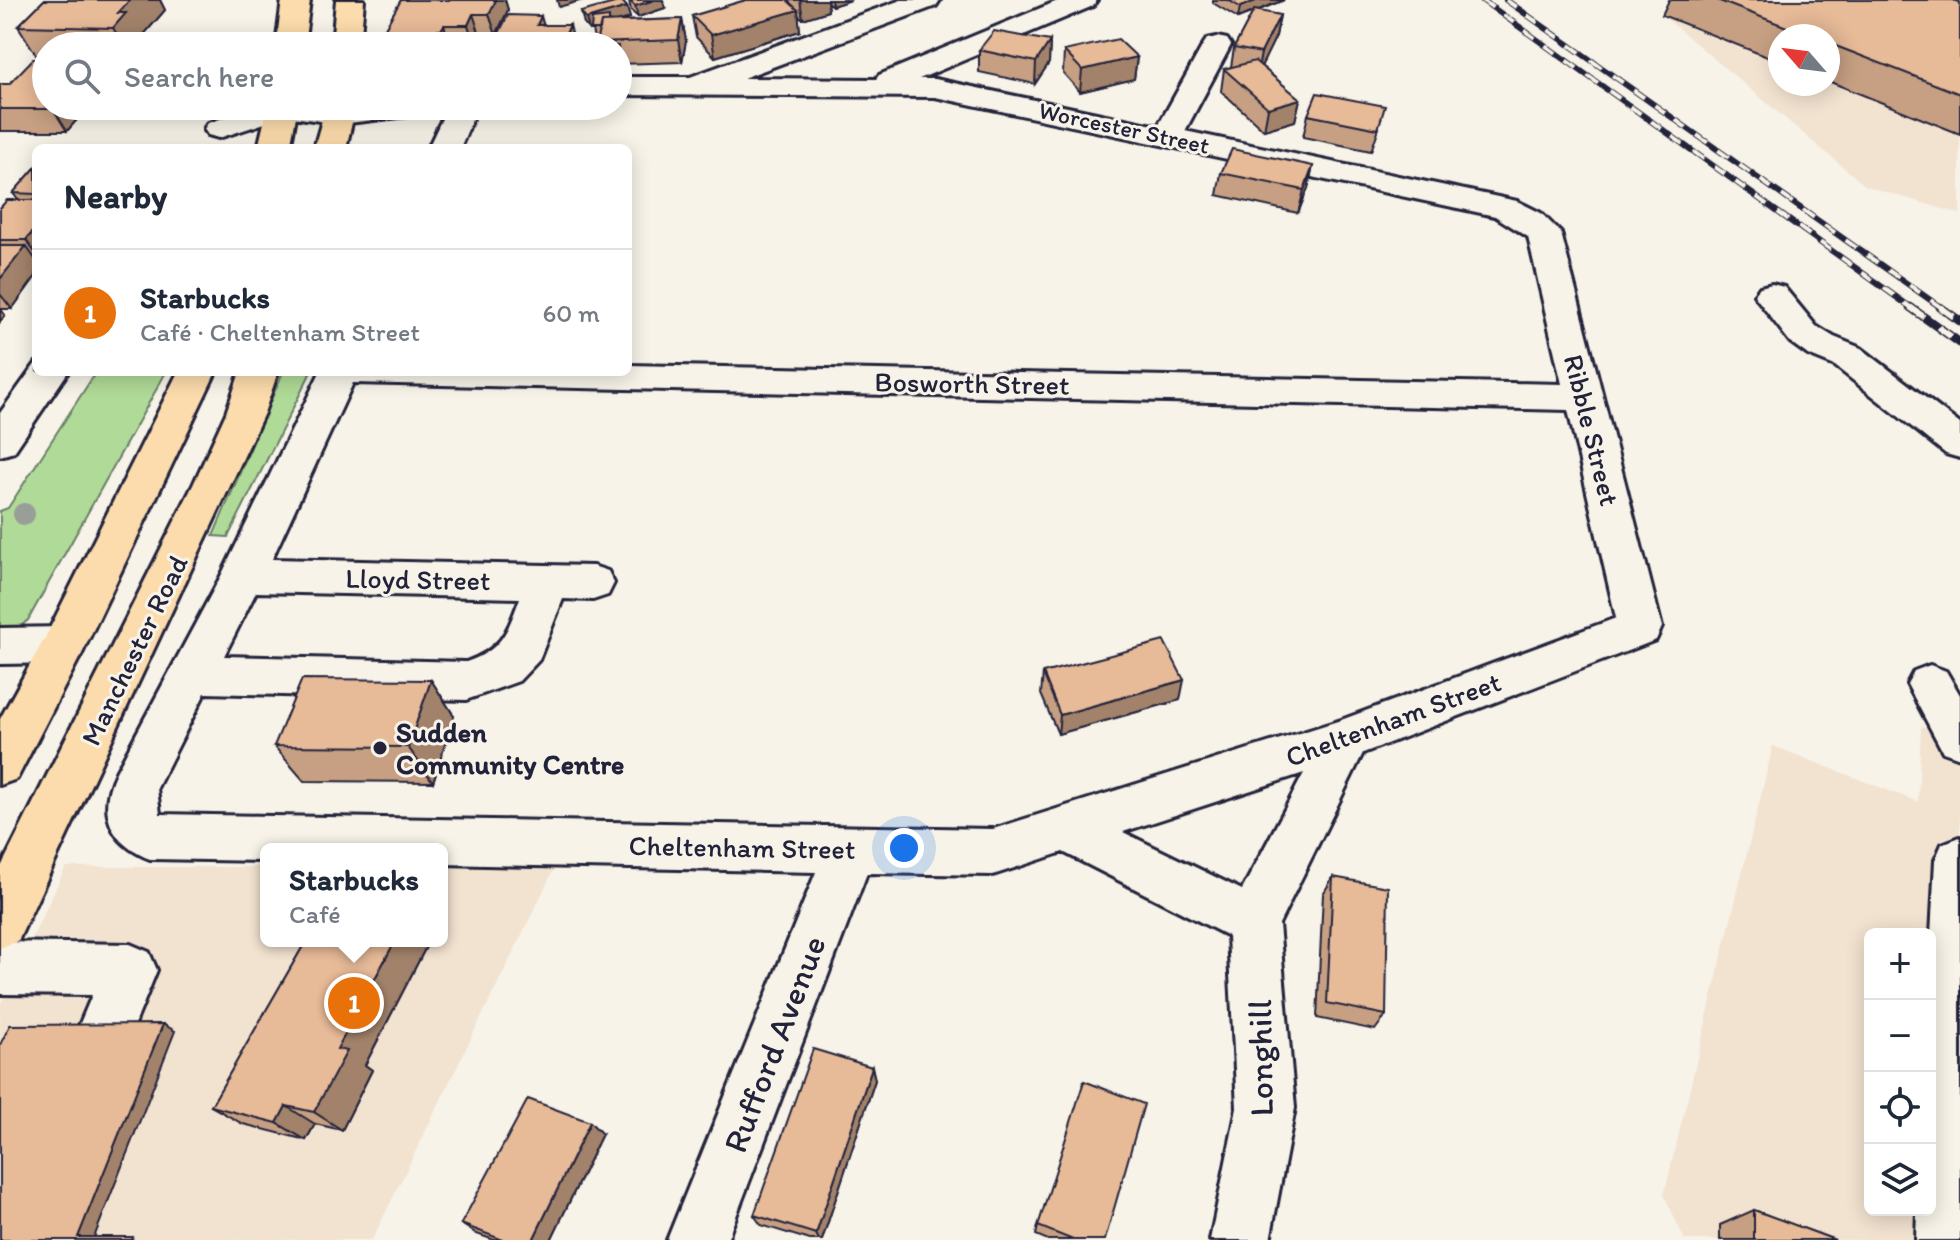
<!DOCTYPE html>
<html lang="en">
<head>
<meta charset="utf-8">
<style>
  :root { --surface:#fff; --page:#f2f2f3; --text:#1f2937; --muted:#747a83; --line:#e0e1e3; --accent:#ea580c }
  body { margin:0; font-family:Itim,sans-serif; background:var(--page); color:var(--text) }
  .controls { position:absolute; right:24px; bottom:24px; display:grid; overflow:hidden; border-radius:12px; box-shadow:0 4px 20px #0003 }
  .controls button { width:72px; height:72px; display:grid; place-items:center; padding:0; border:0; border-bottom:2px solid var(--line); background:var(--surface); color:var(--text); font:40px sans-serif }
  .compass { position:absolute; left:1768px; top:24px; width:72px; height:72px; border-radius:50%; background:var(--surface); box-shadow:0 4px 20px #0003; rotate:298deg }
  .you { position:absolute; left:904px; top:848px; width:28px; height:28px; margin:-20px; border:6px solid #fff; border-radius:50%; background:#1a73e8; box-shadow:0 0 0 12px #1a73e833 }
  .badge { display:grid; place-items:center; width:52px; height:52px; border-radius:50%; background:var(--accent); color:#fff; font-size:26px; font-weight:700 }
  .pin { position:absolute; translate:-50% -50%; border:4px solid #fff; box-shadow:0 2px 8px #0006 }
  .popup { position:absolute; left:260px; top:843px; width:188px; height:104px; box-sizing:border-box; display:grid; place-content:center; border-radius:12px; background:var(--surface); filter:drop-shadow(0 2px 6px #0005); font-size:26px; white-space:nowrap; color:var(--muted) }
  .popup b { font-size:30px; color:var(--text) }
  .popup::after { content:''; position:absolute; left:50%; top:100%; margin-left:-16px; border:16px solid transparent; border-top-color:var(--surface) }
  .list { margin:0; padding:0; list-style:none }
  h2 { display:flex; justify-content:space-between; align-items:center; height:104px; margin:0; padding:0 32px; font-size:34px }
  h2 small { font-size:26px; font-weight:400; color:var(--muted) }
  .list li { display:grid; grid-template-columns:52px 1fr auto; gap:24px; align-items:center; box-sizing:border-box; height:128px; padding:0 32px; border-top:2px solid var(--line) }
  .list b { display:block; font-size:30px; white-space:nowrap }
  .list p { margin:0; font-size:26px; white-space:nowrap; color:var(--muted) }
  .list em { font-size:26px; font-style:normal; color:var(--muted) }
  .icon { flex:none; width:44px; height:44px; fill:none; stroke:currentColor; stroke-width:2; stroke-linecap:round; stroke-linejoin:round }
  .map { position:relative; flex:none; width:1960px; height:1240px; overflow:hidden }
  .search { position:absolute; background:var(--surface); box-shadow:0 4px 20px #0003; left:32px; top:32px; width:600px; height:88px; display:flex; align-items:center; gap:20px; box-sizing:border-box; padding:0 28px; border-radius:44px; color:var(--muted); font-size:30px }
  .panel { position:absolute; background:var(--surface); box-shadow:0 4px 20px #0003; left:32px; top:144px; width:600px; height:232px; border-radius:12px }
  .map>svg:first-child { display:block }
  .built { fill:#f2e2d0; fill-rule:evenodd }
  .green { fill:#b0da97; stroke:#697e69; stroke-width:2 }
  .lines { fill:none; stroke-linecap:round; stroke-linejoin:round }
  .minor-casing { stroke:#22223b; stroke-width:6 }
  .highway-casing { stroke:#22223b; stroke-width:6 }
  .minor { fill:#f7f3e8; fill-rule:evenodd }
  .highway { fill:#fcdcac; fill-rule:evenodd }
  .rail-far1-casing { stroke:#22223b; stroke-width:6 }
  .rail-casing { stroke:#22223b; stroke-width:9 }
  .rail-far1 { stroke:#f7f3e8; stroke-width:4; stroke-dasharray:13; stroke-linecap:butt }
  .rail { stroke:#f7f3e8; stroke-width:6; stroke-dasharray:17; stroke-linecap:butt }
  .tree { fill:#9a9e98 }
  .wall { fill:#c7a083; stroke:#22223b; stroke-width:2 }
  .shaded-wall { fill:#a2826a; stroke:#22223b; stroke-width:2 }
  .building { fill:#e7ba98; stroke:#22223b; stroke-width:2 }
  .poi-dot { fill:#22223b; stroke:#f7f3e8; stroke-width:3 }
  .labels { text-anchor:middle; stroke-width:6; stroke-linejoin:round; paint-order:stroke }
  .far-street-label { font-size:24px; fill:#22223b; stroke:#f7f3e8 }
  .street-label { font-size:28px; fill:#22223b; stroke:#f7f3e8 }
  .poi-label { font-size:28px; font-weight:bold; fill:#22223b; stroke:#f7f3e8; text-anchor:start }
  .near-street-label { font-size:34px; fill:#22223b; stroke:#f7f3e8 }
</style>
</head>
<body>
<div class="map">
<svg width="1960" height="1240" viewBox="0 0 1960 1240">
  <rect width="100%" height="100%" fill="#f7f3e8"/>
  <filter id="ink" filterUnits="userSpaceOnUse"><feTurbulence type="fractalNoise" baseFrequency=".0125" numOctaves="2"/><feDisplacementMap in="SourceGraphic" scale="16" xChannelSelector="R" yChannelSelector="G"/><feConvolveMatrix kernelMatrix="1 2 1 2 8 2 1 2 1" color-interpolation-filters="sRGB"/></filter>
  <g filter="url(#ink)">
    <path class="built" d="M1684 0H1960V214L1866 186 1662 15ZM1780 36H1828V84H1780Z
      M1921 726 1960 738V1240H1685L1664 1195 1773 746 1918 802ZM1870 934H1930V1210H1870Z
      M66 867H266V941H442V867H555L372 1240H0V1005Z"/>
    <path class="green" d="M96 372H166L28 620 15 631H0V511L8 508Z
      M283 372H311L228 537 213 536Z"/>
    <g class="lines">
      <g class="minor-casing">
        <path id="minor" d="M901 0H940L936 6 743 78 876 79 879 75 1060 0H1097L1093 6 919 79H935L1158 126 1203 45 1207 39 1217 37 1227 39 1231 45 1185 131 1517 201 1541 213 1561 233 1662 627 1656 640 1363 753 1279 924 1295 1108 1270 1240H1210L1237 1108 1228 936 1063 852 993 875 867 873 727 1240H667L816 872 442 864V849H266V861L150 859C109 843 97 811 116 772L222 574 320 372H628V365L1562 384 1528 237 1495 216 935 97 618 95V77H690ZM353 383 1568 410 1616 618 1341 720 993 829 160 814 157 788 205 693 466 700 519 681 539 660 563 599 593 600 608 595 614 583 608 571 593 566 272 559ZM256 592 520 598C507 632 503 649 466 662L224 656ZM1304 773 1242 890 1123 832Z
          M258 106H431L427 112 416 115 340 124 286 116 219 138 208 135 204 129 208 123Z
          M448 106H478L460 148H428Z
          M1772 284 1784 287 1816 326 1834 337 1861 348 1960 424V458L1946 454 1835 366 1808 355 1790 342 1754 295 1760 287Z
          M36 363V372H68L14 452 0 456V413Z
          M64 627 80 632 86 645 80 658 64 663 0 664V628Z
          M1930 665 1946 671 1960 695V758L1943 752 1907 684 1914 671Z
          M1960 837V1240H1916L1917 1210H1930V954L1935 860 1942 844Z
          M0 942 130 944 149 952 157 970 104 1100 84 1108 64 1100 56 1080 92 995 0 994Z"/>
      </g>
      <g class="highway-casing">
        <path id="highway" d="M282 0H310L304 46H276Z
          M336 0H364L360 46H332Z
          M268 106H298L290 148H258Z
          M326 106H356L346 148H314Z
          M178 372H216L86 645 17 779 0 785V719L47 634Z
          M240 372H278L264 413 18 941 0 948V869L193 485 226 413Z"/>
      </g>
      <use href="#minor" class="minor"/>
      <use href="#highway" class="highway"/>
      <g class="rail-far1-casing">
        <path id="rail-far1" d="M1482 0 1913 309
          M1506 0 1943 309"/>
      </g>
      <g class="rail-casing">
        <path id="rail" d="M1910 307 1960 343
          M1940 307 1960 321"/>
      </g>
      <use href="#rail-far1" class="rail-far1"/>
      <use href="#rail" class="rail"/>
    </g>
    <circle class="tree" cx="24" cy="514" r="11"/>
    <path class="wall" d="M44 0H160L165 10 140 39 143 44 142 46H46V58H38L18 26Z
      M401 0H505L508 10 496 35H480L475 46H391L384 30Z
      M629 0 665 8 638 17 631 11Z
      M746 0H851L832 6 827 2 828 11 803 19 798 15 800 31 715 57 696 37 692 16Z
      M1213 0H1284L1257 11 1280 15 1276 36 1261 66 1300 99 1295 121 1264 130 1221 91 1224 69 1231 67 1234 48 1253 12 1238 18 1213 3Z
      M1669 0H1953L1960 2V134L1828 81V36H1780V62L1662 15Z
      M627 7 630 18 618 21 682 19 686 41 682 62 618 64V46H597V41H594L592 29 589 30 584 24 581 12Z
      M544 25 575 46H497L495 41Z
      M1050 41 1049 63 1035 84 979 72V50Z
      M1064 51 1137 57 1134 79 1080 92 1063 73Z
      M0 84 89 106 67 131H0Z
      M1308 115 1379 128 1371 151 1303 137Z
      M1313 166 1308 188 1298 213 1217 195 1221 173Z
      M36 167V276L12 309H0L5 315 0 322V208L18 200 13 193Z
      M1043 673 1180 700 1058 734 1041 694Z
      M431 680 454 716 433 782 304 781 274 746Z
      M1333 877 1386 1015 1375 1030 1317 1018 1323 894Z
      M306 941H429L365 1065 372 1070 342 1130 315 1124 306 1140 243 1124 211 1106Z
      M872 1067 875 1080 822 1240H810L761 1225 754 1215Z
      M602 1134 551 1240H494L477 1234 461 1224Z
      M1754 1210 1835 1240H1720V1225Z
      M1038 1226 1105 1240H1048L1036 1235Z"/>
    <path class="shaded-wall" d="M123 0H160L165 10 140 39 143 44 142 46H124L113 28Z
      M496 0H505L508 10 496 35 489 14Z
      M557 0H583L559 7Z
      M654 0H663L665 8 638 17 635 6Z
      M800 0H827L828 11 803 19Z
      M831 0H851L832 6Z
      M1258 0H1284L1238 18 1240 7Z
      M627 7 630 18 589 30 586 19Z
      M798 10 800 31 715 57 711 35Z
      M473 14 480 35 475 46 468 25Z
      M1280 15 1276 36 1257 75 1261 53Z
      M541 16 547 37 537 25Z
      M682 19 686 41 682 62 678 40Z
      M444 25 451 46H447L441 30Z
      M570 25 575 46H563L562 42Z
      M1050 41 1049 63 1035 84 1036 62Z
      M1137 57 1134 79 1080 92 1082 70Z
      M1300 99 1295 121 1264 130 1268 108Z
      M56 106H89L67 131 53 109Z
      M1313 166 1308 188 1298 213 1304 190Z
      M36 228V254L26 240Z
      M26 246 36 260V276L12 309 0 294V279Z
      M0 308 5 315 0 322Z
      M431 680 454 716 433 782 408 747Z
      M1184 680 1180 700 1058 734 1060 715Z
      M395 941H429L365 1065 372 1070 342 1130 314 1112 337 1049Z
      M163 1024 175 1031 93 1240 78 1237Z
      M872 1067 875 1080 822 1240H819L816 1234Z
      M286 1106 315 1124 306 1140 277 1123Z
      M590 1122 602 1134 551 1240H533Z"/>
    <path class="building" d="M44 0H130L118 13H126L113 28 18 26Z
      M401 0H496L489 14H473L468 25H444L441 30H384Z
      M629 0H654L635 6Z
      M746 0H787L798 10 711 35 692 16Z
      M1228 0H1258L1240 7Z
      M1717 0H1953L1960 2V94L1828 43V36H1810Z
      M622 1 627 7 586 19 581 12Z
      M1254 10 1280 15 1261 53 1234 48Z
      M508 15 541 16 537 25H570L562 42 495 41Z
      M609 17V22H601L600 30H591L592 19Z
      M682 19 678 40 596 43 601 22Z
      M994 31 1050 41 1036 62 979 50Z
      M1118 39 1137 57 1082 70 1064 51Z
      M33 59H46V106H56L53 109H0V84H9Z
      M1255 61 1300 99 1268 108 1224 69Z
      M1317 93 1385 106 1378 129 1308 115Z
      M1232 149 1313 166 1304 190 1221 173Z
      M36 167V194L13 193Z
      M7 200H36V228L26 240H0V208Z
      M0 246H26L0 279Z
      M1164 641 1184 680 1060 715 1043 673Z
      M302 679 431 680 408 747 274 746Z
      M1333 877 1388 887 1386 1015 1327 1003Z
      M306 941H395L337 1049 347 1051 314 1112 286 1106 277 1123 211 1106Z
      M163 1024 78 1237H133L132 1240H0V1045L10 1025Z
      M813 1049 872 1067 816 1234 754 1215Z
      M1084 1081 1144 1104 1105 1240H1073L1038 1226Z
      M528 1099 590 1122 533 1240H503L461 1224Z
      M1754 1210 1835 1240H1754Z"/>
  </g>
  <circle class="poi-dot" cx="380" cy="748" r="8"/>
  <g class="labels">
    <g class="far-street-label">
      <text transform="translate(1124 128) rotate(12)" y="8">Worcester Street</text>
    </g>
    <g class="street-label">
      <text transform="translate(972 383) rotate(1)" y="10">Bosworth Street</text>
      <text transform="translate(1592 430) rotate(76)" y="10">Ribble Street</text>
      <text transform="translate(418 579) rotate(1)" y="10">Lloyd Street</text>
      <text transform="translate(134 650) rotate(-64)" y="10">Manchester Road</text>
      <text transform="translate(1393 719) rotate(-20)" y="10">Cheltenham Street</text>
      <text transform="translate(742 847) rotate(1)" y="10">Cheltenham Street</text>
    </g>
    <g class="poi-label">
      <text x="396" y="742">Sudden<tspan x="396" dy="32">Community Centre</tspan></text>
    </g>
    <g class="near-street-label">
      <text transform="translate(774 1044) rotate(-69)" y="12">Rufford Avenue</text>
      <text transform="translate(1260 1058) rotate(-91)" y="12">Longhill</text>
    </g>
  </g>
</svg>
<div class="controls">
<button>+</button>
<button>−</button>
<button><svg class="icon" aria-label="locate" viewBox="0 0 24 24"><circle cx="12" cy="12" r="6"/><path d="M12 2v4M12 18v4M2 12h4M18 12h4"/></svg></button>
<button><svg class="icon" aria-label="layers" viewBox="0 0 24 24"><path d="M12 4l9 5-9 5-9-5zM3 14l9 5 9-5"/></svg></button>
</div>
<svg class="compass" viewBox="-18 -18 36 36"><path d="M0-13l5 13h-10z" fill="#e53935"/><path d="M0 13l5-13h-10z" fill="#747a83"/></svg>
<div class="you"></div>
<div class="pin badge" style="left:354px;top:1003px;background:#e8710a">1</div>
<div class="popup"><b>Starbucks</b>Café</div>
<div class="search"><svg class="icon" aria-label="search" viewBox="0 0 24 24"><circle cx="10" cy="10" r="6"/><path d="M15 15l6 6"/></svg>Search here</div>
<section class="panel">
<h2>Nearby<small></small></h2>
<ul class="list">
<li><span class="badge" style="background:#e8710a">1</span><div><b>Starbucks</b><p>Café · Cheltenham Street</p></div><em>60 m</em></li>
</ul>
</section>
</div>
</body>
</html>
